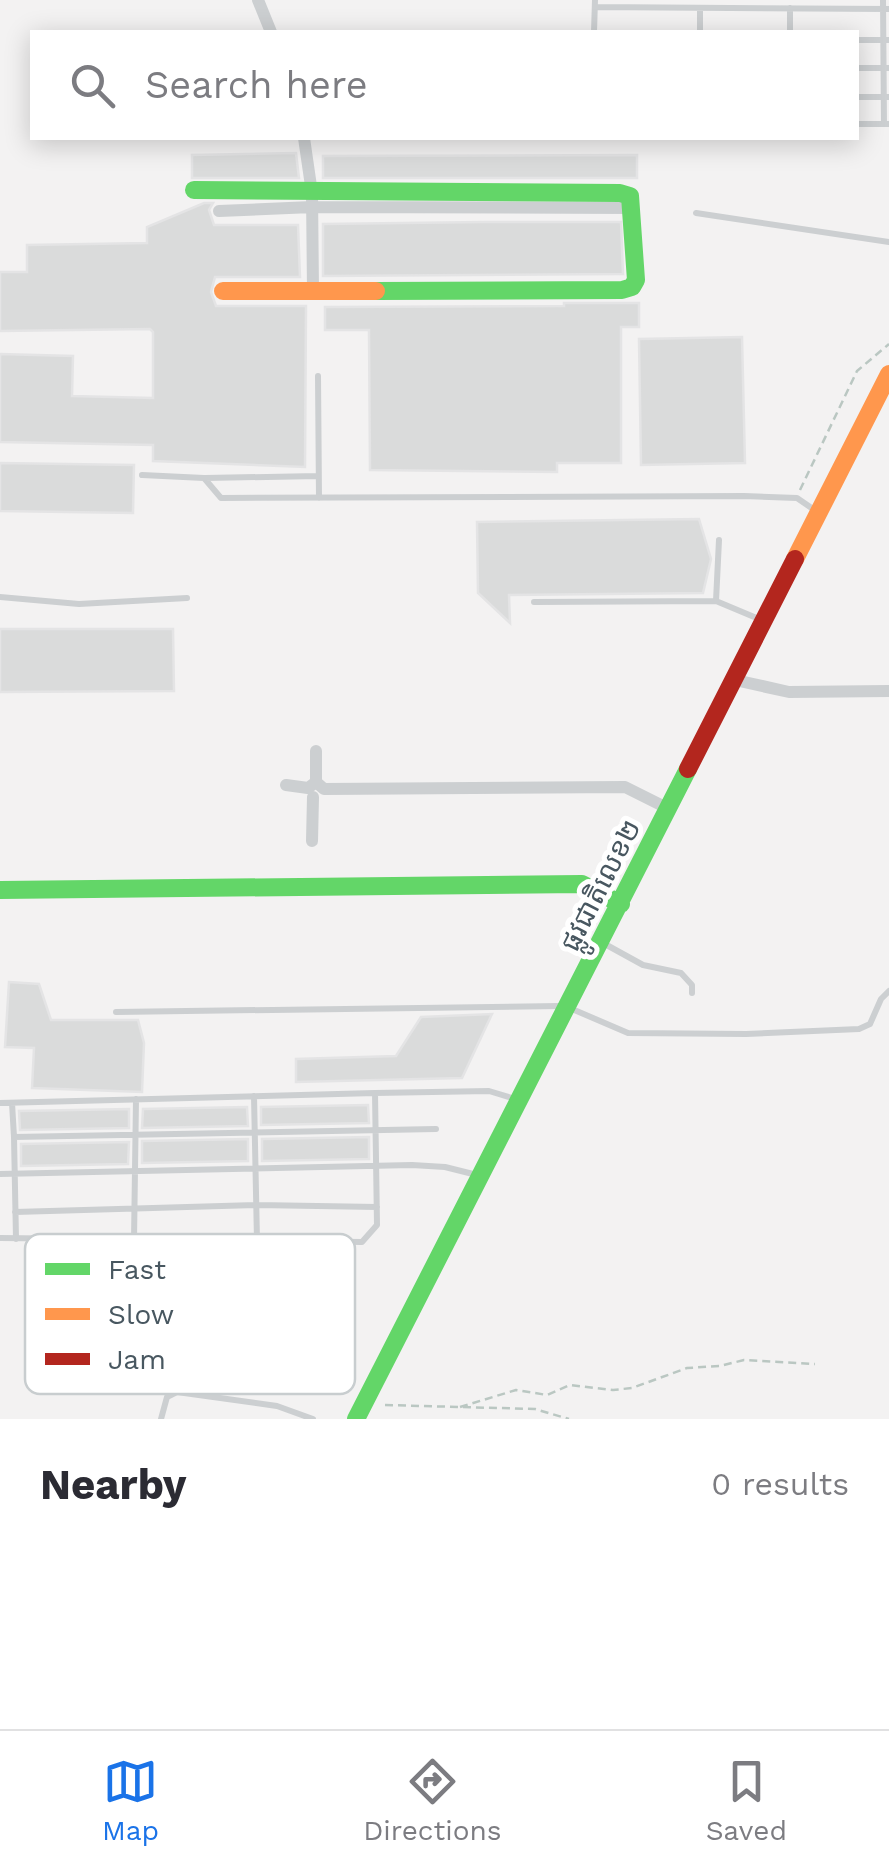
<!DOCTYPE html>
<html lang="en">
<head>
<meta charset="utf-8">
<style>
  :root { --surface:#fff; --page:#f2f2f3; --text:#2b2b33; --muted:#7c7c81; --line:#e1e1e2; --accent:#1a73e8 }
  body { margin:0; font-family:"Work Sans","Noto Sans Khmer",sans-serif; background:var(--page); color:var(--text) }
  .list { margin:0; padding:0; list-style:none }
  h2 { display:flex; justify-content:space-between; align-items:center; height:130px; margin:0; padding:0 40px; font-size:42px }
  h2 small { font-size:32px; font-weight:400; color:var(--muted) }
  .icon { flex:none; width:55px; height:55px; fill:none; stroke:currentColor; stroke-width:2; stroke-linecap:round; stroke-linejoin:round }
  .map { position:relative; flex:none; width:889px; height:1419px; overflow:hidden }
  .search { position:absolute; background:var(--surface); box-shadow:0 5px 25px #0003; left:30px; right:30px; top:30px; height:110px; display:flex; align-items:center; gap:25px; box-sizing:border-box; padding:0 35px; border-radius:0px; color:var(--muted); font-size:38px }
  .sheet { height:310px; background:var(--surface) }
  nav { display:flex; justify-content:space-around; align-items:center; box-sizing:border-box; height:140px; border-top:2px solid var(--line); background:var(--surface); font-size:28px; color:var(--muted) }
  nav a { display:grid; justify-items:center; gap:5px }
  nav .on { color:var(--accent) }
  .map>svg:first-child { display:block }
  .building { fill:#dadbdb; stroke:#e4e4e5; stroke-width:2.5 }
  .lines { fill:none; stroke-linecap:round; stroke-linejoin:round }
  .path { stroke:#bac7c2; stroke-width:2.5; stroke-dasharray:8 5; stroke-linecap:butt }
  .lane { stroke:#cccfd1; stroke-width:6 }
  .street { stroke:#cccfd1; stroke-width:12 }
  .fast { stroke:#63d668; stroke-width:18 }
  .slow { stroke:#ff974d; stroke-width:18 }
  .jam { stroke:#b3261e; stroke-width:18 }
  .labels { text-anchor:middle; stroke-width:10; stroke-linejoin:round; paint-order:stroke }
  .street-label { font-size:28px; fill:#485760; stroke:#fff }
  .key { fill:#fff; stroke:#c8cdcf; stroke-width:2.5 }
  .key-label { font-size:28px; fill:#485760 }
</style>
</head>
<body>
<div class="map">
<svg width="889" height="1419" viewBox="0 0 889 1419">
  <rect width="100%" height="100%" fill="#f3f2f2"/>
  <path class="building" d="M296 153 299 178H192V155Z
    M637 155V178H323V156Z
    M204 203H213L209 210 214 225H298L300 277H215L211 292 216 306H306L305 467 153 461V445L0 442V354L73 356 72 396 153 398V332L150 329 0 331V272H27V245L147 243V227Z
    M484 222H621L623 274 323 276V224Z
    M564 303H639V327H621V463H557V472L370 470 369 330H325V307L564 306Z
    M742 337 745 463 641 465 639 339Z
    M0 463 134 465 133 513 0 511Z
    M699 519 711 559 703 593 509 595 510 623 478 593 477 522Z
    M0 629H173L174 691 0 692Z
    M9 982 39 984 51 1020H138L144 1043 142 1092 32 1088 34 1048 5 1047Z
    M492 1014 462 1078 296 1082V1059L396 1056 421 1017Z
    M368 1105 369 1123 261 1125V1107Z
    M247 1107 248 1126 142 1128 143 1109Z
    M129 1109V1128L20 1130 19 1111Z
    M369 1137V1159L262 1161V1139Z
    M248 1139V1161L142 1163V1141Z
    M129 1142 128 1164 21 1166V1144Z"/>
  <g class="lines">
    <path class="path" d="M800 490 857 371 889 344
      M385 1405 535 1409 569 1419
      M460 1407 516 1390 547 1395 570 1385 613 1390 632 1388 687 1368 720 1366 744 1360 815 1364"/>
    <path class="lane" d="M883 0 884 124
      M595 7 889 9
      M700 8V32
      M790 8V32
      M594 32 595 0
      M856 40H889
      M856 68H889
      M856 97H889
      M856 124H889
      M696 213 889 242
      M318 376 319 498
      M142 475 204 478 221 498 744 496 797 498 813 509
      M205 478 318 476
      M0 597 79 604 187 598
      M716 601 719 540
      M534 602 716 601 759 619
      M603 943 643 965 681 973 692 985V993
      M572 1009 628 1033 746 1034 859 1029 870 1024 881 999 889 991
      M116 1012 560 1006
      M375 1093 489 1091 512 1098
      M254 1096 257 1241
      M0 1103 375 1093 377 1225 362 1242 0 1238
      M12 1103 14 1137
      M0 1174 412 1165 445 1167 473 1174
      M15 1212 257 1205 377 1207
      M16 1239 14 1137 436 1129
      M134 1240 136 1099
      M161 1419 167 1397 177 1392 277 1406 313 1419"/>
    <path class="street" d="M258 0 271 32
      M304 138 312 193 313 291
      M219 211 312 207 633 208
      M735 680 789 692 889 691
      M316 751V782
      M286 785 308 788 316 782 324 789 625 787 669 809
      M312 841 313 797"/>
    <path class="fast" d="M194 190 620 193 630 196 636 280 632 287 622 290 376 291
      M0 890 582 884 621 904
      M356 1419 688 769"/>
    <path class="slow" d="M223 291H376
      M795 559 889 374"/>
    <path class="jam" d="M688 769 795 559"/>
  </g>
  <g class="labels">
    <g class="street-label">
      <text transform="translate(600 885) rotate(-63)" y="10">ផ្លូវជាតិលេខ២</text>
    </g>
  </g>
  <rect x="25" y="1234" width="330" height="160" rx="15" class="key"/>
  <rect x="45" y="1263" width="45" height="12" fill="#63d668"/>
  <rect x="45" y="1308" width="45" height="12" fill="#ff974d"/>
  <rect x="45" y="1353" width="45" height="12" fill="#b3261e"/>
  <g class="key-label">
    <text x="108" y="1279">Fast</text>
    <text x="108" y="1324">Slow</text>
    <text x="108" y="1369">Jam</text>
  </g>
</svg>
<div class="search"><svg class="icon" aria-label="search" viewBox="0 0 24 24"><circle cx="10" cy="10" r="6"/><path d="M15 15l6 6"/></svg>Search here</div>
</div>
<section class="sheet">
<h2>Nearby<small>0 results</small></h2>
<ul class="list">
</ul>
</section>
<nav>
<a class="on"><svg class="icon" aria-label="map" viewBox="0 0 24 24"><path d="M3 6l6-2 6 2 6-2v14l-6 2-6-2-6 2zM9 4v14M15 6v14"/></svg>Map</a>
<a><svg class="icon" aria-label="directions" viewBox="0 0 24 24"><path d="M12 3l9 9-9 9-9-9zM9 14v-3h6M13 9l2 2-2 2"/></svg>Directions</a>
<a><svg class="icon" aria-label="saved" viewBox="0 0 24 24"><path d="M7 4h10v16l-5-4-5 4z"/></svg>Saved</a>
</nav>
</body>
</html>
